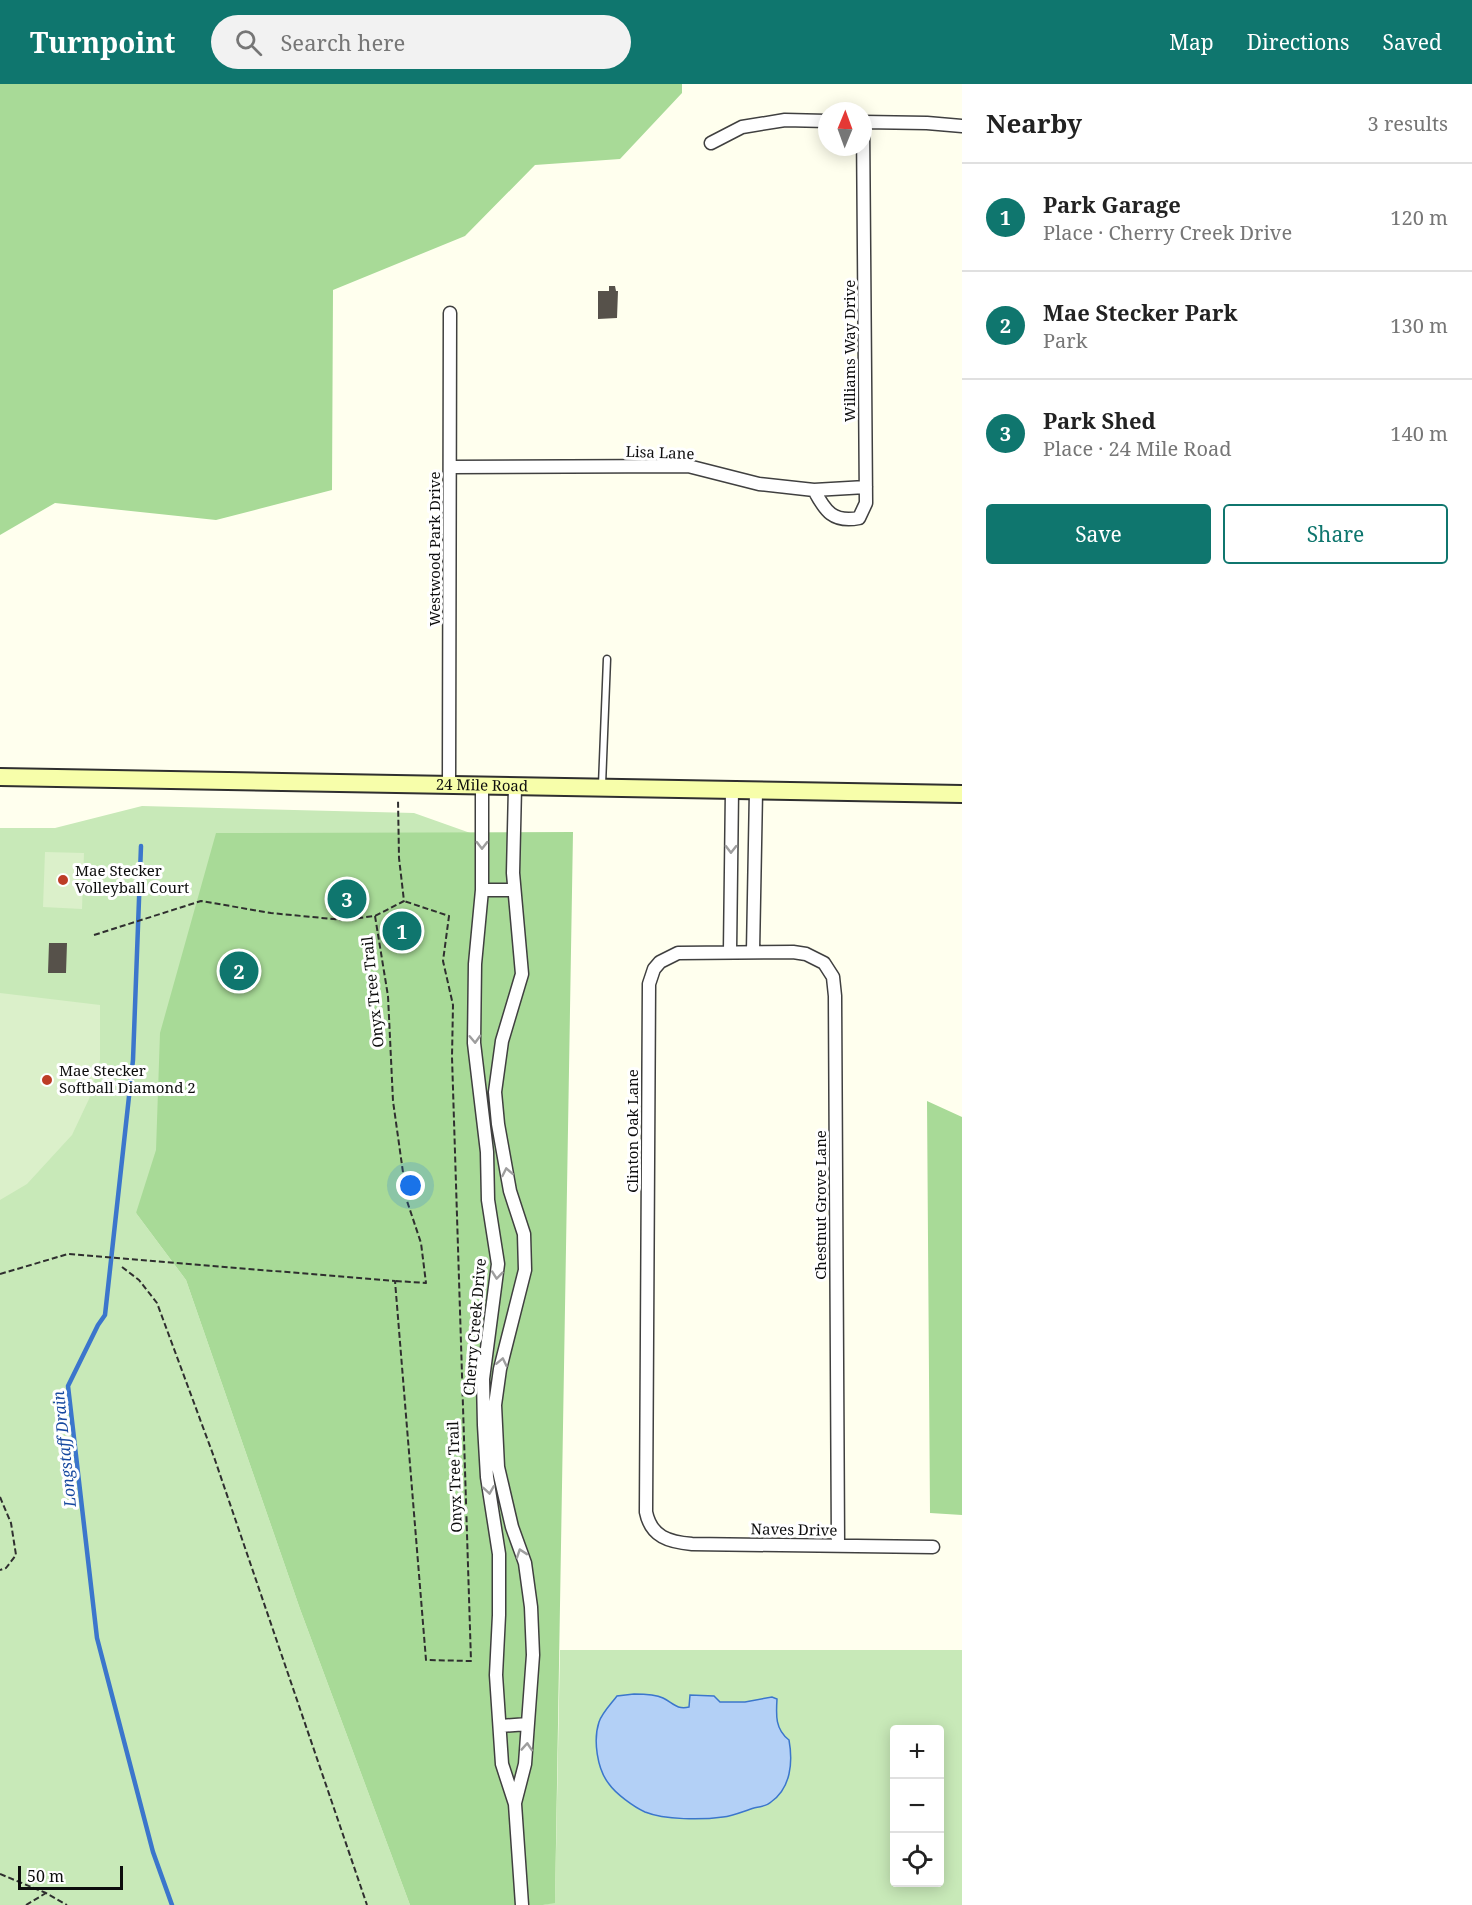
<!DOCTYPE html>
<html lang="en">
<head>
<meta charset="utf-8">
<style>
  :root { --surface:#fff; --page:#f2f2f2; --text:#222; --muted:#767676; --line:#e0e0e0; --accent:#0f766e }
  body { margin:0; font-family:"Noto Serif",serif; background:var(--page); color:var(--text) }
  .controls { position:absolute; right:18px; bottom:18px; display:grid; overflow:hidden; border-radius:6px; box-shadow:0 3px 15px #0003 }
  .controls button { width:54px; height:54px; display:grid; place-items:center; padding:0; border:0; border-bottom:2px solid var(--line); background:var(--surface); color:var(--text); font:30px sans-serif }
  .compass { position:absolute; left:818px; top:18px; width:54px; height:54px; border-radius:50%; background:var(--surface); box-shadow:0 3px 15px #0003; rotate:1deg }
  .scale { position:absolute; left:18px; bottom:15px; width:105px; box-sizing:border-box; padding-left:6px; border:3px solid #0d0d0d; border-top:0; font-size:16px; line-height:21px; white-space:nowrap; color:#0d0d0d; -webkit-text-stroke:4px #fff; paint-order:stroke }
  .you { position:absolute; left:411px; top:1102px; width:21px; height:21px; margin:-15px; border:4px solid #fff; border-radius:50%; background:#1a73e8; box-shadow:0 0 0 9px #1a73e833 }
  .badge { display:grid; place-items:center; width:39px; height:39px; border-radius:50%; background:var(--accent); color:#fff; font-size:20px; font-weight:700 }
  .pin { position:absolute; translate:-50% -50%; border:3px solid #fff; box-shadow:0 2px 6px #0006 }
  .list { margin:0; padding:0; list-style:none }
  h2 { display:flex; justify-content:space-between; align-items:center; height:78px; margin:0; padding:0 24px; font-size:26px }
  h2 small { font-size:20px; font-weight:400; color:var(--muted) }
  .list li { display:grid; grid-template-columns:39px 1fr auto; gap:18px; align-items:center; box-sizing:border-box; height:108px; padding:0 24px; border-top:2px solid var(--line) }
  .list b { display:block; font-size:22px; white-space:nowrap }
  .list p { margin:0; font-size:20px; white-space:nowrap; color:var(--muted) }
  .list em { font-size:20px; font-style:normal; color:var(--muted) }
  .actions { display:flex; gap:12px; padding:18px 24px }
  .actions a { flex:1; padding:14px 0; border:2px solid var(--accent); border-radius:6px; text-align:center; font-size:21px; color:var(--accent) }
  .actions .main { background:var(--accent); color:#fff }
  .icon { flex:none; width:33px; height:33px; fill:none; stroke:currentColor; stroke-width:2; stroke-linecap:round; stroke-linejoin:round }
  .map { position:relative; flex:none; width:962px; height:1821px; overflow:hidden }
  header { display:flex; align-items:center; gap:36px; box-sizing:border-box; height:84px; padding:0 30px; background:var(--accent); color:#fff }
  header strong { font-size:28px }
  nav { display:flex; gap:33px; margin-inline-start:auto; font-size:21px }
  .search { width:420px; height:54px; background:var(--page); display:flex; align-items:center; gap:15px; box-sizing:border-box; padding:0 21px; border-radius:33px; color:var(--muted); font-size:22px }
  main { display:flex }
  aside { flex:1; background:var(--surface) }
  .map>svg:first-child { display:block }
  .green { fill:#c8e9b8; fill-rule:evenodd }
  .forest { fill:#a8da97 }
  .pitch { fill:#dbf0ca }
  .water { fill:#b3d0f6; stroke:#3b76cc; stroke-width:1.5 }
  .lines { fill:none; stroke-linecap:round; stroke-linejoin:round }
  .stream { stroke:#3b76cc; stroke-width:4.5 }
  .building { fill:#56514a }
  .lane-casing { stroke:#404040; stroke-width:9 }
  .street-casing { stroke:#404040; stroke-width:15 }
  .secondary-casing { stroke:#2f2f2f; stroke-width:20 }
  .path { stroke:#2f2f2f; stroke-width:2; stroke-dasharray:6 3; stroke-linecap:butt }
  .lane { stroke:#fff; stroke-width:6 }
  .street { stroke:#fff; stroke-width:12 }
  .secondary { stroke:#f7feaa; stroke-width:16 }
  .oneway { stroke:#9e9e9e }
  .poi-dot { fill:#bd3d26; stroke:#fff; stroke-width:2 }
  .labels { text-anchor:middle; stroke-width:6; stroke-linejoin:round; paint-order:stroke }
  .street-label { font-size:15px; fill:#0d0d0d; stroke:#fff }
  .poi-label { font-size:15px; fill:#0d0d0d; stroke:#fff; text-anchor:start }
  .water-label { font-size:16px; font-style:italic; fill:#17499f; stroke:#fff }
</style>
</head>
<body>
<header>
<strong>Turnpoint</strong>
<div class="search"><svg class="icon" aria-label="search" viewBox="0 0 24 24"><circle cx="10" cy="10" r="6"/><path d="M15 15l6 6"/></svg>Search here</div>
<nav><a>Map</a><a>Directions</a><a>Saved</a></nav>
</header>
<main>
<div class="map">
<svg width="962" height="1821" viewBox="0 0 962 1821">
  <rect width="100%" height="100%" fill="#ffe"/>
  <path class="green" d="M142 722 414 729 476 751 136 1129 186 1196 300 1525 410 1821H0V744H55Z
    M560 1566H962V1821H543L555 1818ZM894 1646H940V1798H894Z"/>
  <path class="forest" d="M0 0H682V9L620 75 535 81 465 152 333 206 332 406 216 436 55 419 0 451Z
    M573 748 555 1819 543 1821H410L300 1525 186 1196 136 1129 156 1066 160 949 216 749Z
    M927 1017 962 1033V1431L930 1429Z"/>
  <path class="pitch" d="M45 768 84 769 82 825 43 823Z
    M0 909 100 921V976L89 1015 72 1051 27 1100 0 1116Z"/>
  <path class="water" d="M634 1610C643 1610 655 1610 663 1614 673 1619 677 1626 689 1623L690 1611 714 1612 720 1618H745L772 1613 777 1615C776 1631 775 1645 789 1656 793 1678 791 1704 771 1718 767 1722 759 1723 754 1724 744 1727 733 1732 723 1733 702 1736 665 1736 645 1728 634 1723 616 1710 609 1700 597 1685 593 1656 599 1638 602 1629 611 1620 617 1612Z"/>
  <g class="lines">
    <path class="stream" d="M141 762 133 976 105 1231 98 1241 68 1302 97 1554 153 1768 172 1821"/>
  </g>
  <path class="building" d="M609 202H615L616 207H618L617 234 598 235V207H609Z
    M355 806 356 823 339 824V807Z
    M387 838H418V857L387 856Z
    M49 859H67L66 889H48Z"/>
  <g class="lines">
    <g class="lane-casing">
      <path id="lane" d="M602 701 607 575"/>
    </g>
    <g class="street-casing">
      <path id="street" d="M863 38 927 39 962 42
        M711 59 742 43 785 36 827 37
        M451 383 688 382 759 400 814 406 866 403
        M814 406C825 427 833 439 859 434L866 419 863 38
        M449 702 450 229
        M482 702V806L475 880 474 959 487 1068 488 1116 498 1180 483 1295 484 1341 487 1393 499 1470V1531L496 1591 502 1680 515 1720 522 1821
        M515 703 513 789 522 890 502 957 495 1008 498 1040 510 1107 524 1150 525 1186 500 1285 495 1321 498 1383 512 1443 525 1479 531 1523 533 1571 525 1680 515 1719
        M482 806H514
        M730 867 732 706
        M753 867 756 707
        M838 1461 835 912 833 893 824 879 806 870 793 868 678 869 660 878 654 885 649 900 646 1428C651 1453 669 1458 692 1460L933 1463
        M500 1642 528 1640"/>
    </g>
    <g class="secondary-casing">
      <g id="secondary">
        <path id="s1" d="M0 693 962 710"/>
      </g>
    </g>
    <path class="path" d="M375 832 388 912 393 1017 407 1117 421 1159 426 1199 396 1197
      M94 851 201 817 271 829 343 836 375 832 404 817 399 774 398 715
      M122 1183 139 1196 157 1219 214 1373 367 1821
      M0 1190 68 1170 395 1197 426 1576 471 1577 452 973 453 921 443 877 449 832 404 817
      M0 1413 11 1439 16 1471 6 1484 0 1486
      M0 1790 46 1809 67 1821
      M26 1821 46 1809"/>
    <use href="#lane" class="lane"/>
    <use href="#street" class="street"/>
    <use href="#secondary" class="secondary"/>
  </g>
  <defs><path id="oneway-chevron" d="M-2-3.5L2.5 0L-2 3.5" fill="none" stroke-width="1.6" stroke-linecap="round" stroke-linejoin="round" transform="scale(1.5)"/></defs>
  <g class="oneway">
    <use href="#oneway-chevron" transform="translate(482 761) rotate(90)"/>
    <use href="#oneway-chevron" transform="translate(731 765) rotate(91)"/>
    <use href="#oneway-chevron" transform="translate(475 955) rotate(88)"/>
    <use href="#oneway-chevron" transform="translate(507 1088) rotate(-101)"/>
    <use href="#oneway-chevron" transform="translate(497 1191) rotate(96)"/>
    <use href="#oneway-chevron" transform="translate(502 1278) rotate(-78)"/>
    <use href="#oneway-chevron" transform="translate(489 1406) rotate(81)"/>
    <use href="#oneway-chevron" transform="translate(521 1469) rotate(-109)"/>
    <use href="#oneway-chevron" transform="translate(527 1663) rotate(-86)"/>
  </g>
  <g class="poi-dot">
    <circle cx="63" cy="796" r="6"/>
    <circle cx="47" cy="996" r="6"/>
  </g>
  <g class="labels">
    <g class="street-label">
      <text transform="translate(850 267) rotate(-90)" y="5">Williams Way Drive</text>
      <text transform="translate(660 369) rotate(2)" y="5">Lisa Lane</text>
      <text transform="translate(435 465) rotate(-90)" y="5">Westwood Park Drive</text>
      <text dy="5" stroke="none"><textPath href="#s1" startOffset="482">24 Mile Road</textPath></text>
      <text transform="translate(373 908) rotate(-96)" y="5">Onyx Tree Trail</text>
      <text transform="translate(633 1047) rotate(-90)" y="5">Clinton Oak Lane</text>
      <text transform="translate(821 1121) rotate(-90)" y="5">Chestnut Grove Lane</text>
      <text transform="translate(475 1243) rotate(-85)" y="5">Cherry Creek Drive</text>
      <text transform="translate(455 1393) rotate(-92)" y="5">Onyx Tree Trail</text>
      <text transform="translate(794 1446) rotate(1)" y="5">Naves Drive</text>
    </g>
    <g class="poi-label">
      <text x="75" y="792">Mae Stecker<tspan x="75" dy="17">Volleyball Court</tspan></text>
      <text x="59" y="992">Mae Stecker<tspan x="59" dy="17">Softball Diamond 2</tspan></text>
    </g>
    <g class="water-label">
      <text transform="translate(64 1365) rotate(-96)" y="6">Longstaff Drain</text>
    </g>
  </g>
</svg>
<div class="controls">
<button>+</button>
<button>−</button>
<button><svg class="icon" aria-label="locate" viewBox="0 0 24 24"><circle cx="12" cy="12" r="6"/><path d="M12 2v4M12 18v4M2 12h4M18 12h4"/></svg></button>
</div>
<svg class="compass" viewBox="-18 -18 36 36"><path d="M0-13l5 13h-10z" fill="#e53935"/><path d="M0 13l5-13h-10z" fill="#767676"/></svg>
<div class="scale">50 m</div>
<div class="you"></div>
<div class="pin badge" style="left:402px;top:847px">1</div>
<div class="pin badge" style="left:239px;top:887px">2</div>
<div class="pin badge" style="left:347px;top:815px">3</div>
</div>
<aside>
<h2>Nearby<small>3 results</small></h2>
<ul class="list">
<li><span class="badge">1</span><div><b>Park Garage</b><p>Place · Cherry Creek Drive</p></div><em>120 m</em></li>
<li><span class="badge">2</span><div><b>Mae Stecker Park</b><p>Park</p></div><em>130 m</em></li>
<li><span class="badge">3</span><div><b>Park Shed</b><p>Place · 24 Mile Road</p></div><em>140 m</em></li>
</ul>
<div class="actions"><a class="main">Save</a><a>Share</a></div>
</aside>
</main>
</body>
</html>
